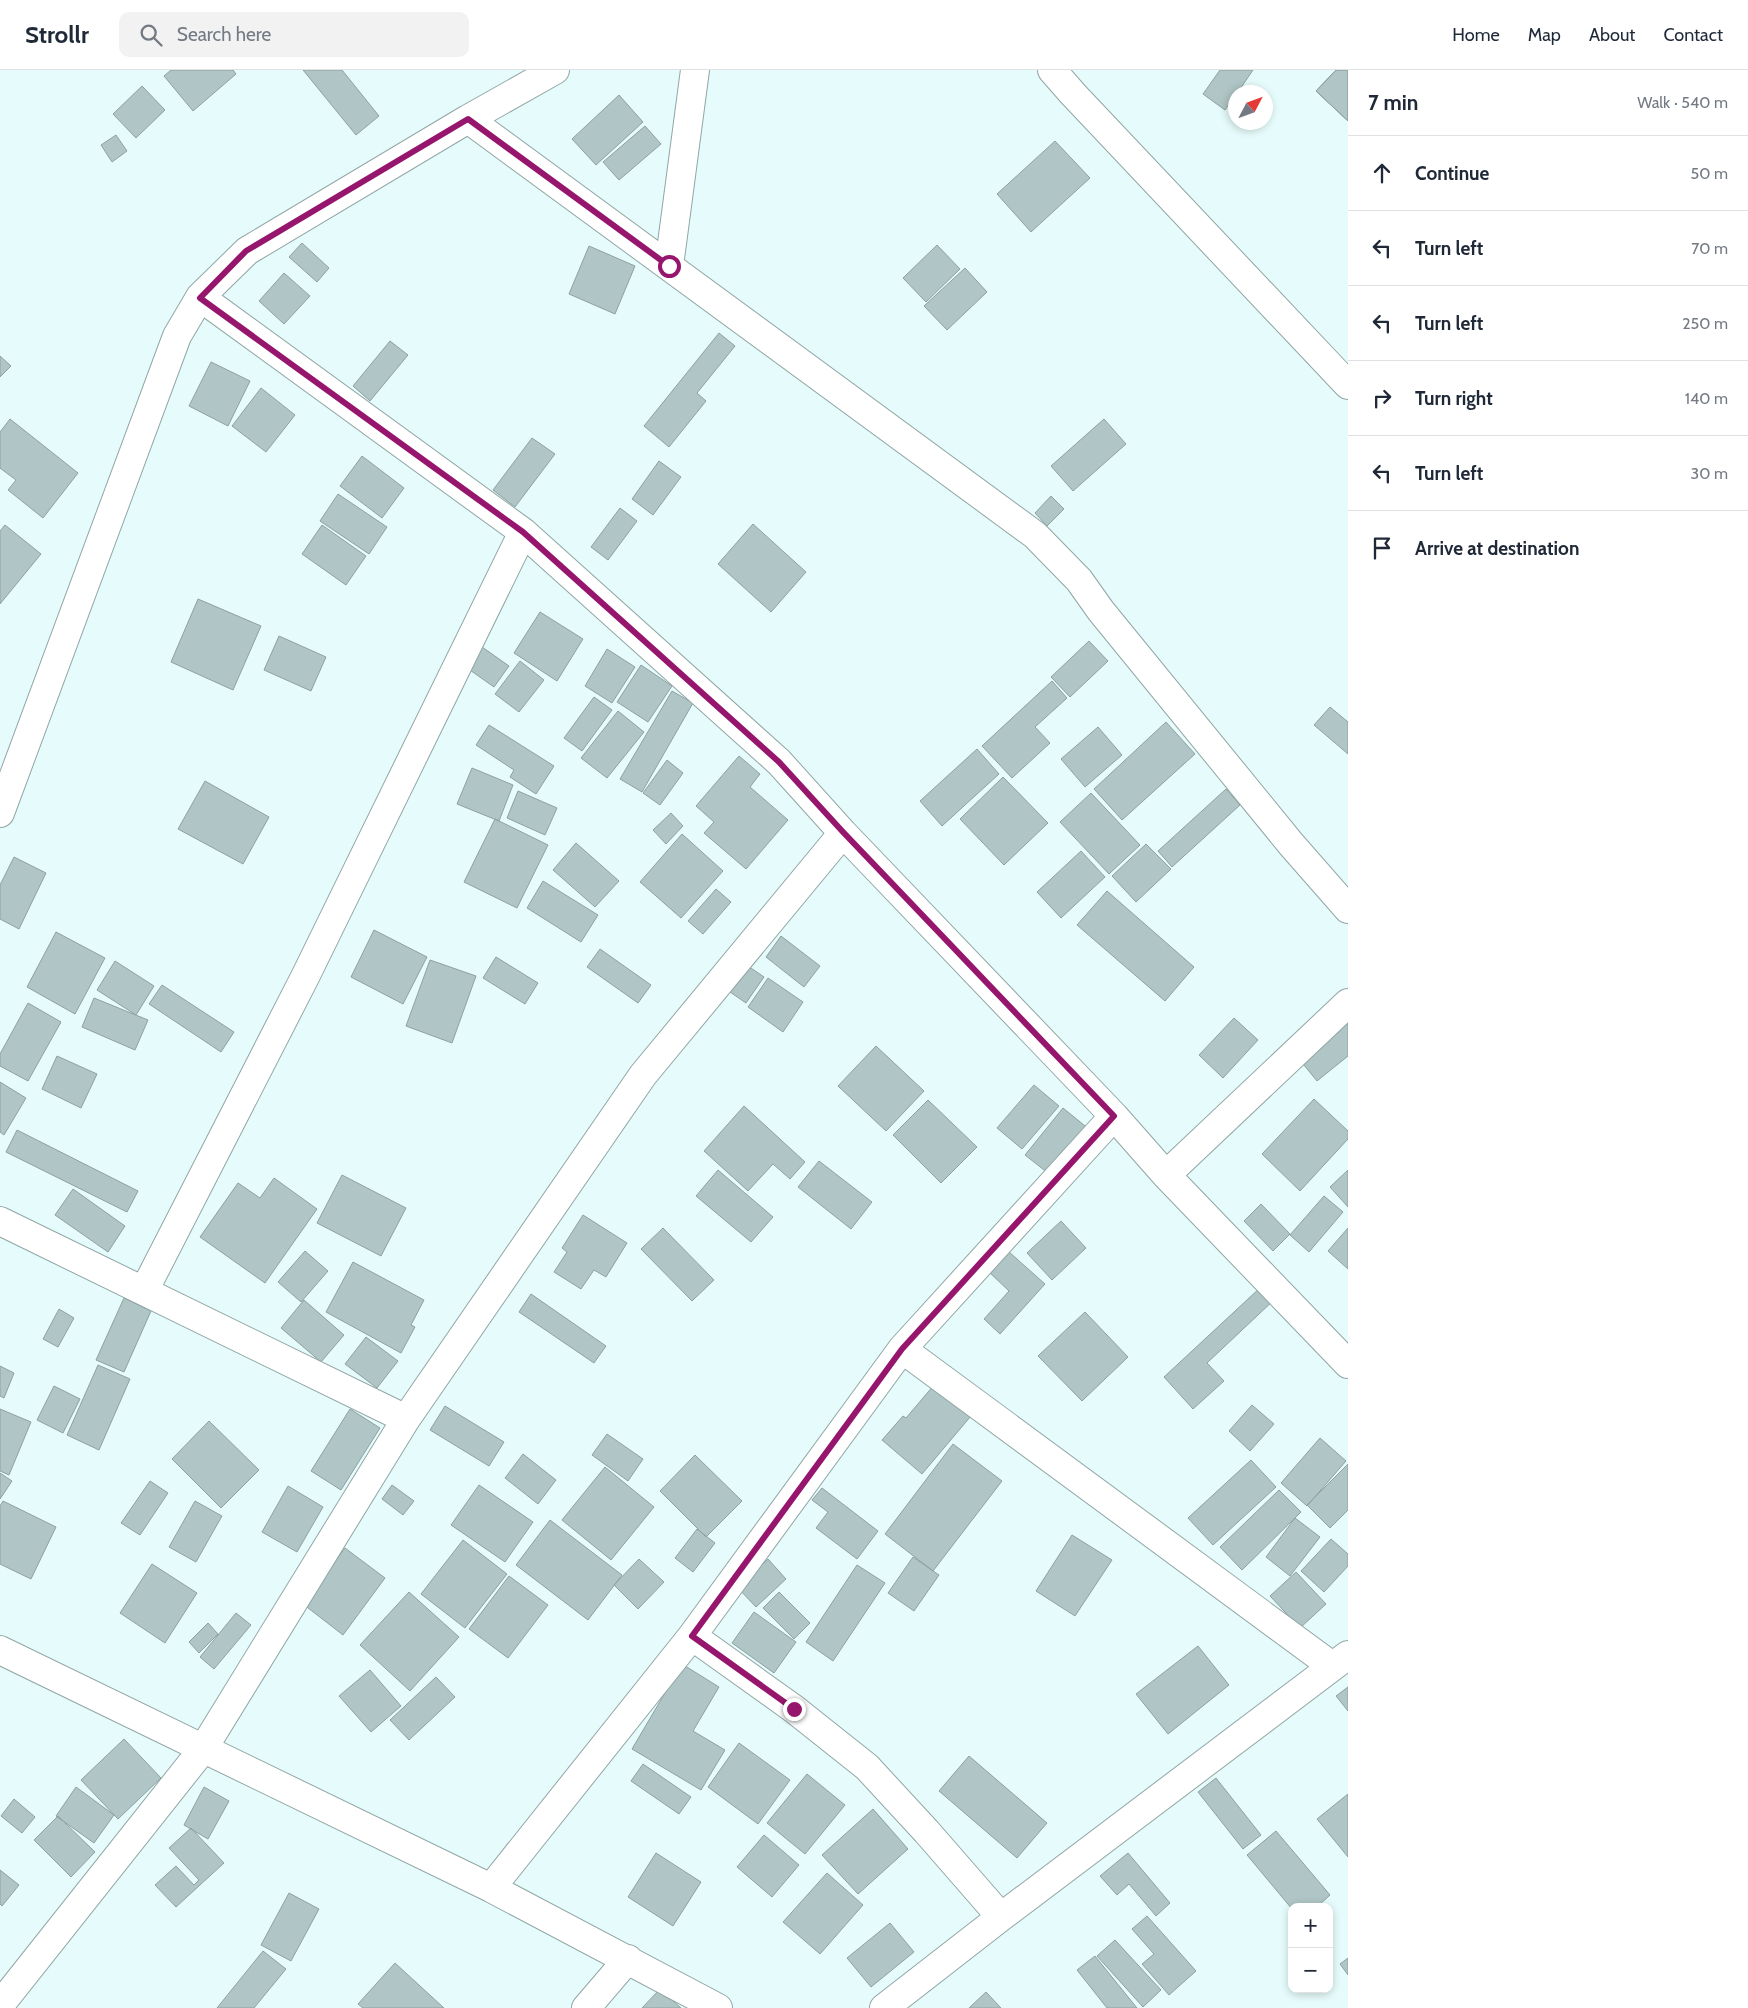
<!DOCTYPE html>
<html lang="en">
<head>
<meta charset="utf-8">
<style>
  :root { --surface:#fff; --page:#f2f2f3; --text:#1f2937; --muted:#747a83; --line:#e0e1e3 }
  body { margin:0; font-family:Cabin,sans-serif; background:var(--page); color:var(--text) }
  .controls { position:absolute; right:15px; bottom:15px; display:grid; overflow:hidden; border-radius:10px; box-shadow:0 2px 8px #0003 }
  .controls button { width:45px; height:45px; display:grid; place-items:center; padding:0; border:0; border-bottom:1px solid var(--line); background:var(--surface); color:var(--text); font:25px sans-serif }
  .compass { position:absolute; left:1228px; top:15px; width:45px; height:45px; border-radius:50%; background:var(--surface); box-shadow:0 2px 8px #0003; rotate:49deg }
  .stop { position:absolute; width:15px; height:15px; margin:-11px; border:4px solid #97166d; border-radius:50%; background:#fff }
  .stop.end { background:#97166d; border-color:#fff; box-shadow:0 1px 5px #0008 }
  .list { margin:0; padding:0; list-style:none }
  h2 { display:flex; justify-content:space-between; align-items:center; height:65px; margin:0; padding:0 20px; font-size:21px }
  h2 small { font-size:16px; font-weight:400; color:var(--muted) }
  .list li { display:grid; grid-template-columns:32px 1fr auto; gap:15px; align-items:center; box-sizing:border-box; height:75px; padding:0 20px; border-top:1px solid var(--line) }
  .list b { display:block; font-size:19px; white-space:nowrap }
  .list em { font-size:16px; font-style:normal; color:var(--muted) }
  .icon { flex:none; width:28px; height:28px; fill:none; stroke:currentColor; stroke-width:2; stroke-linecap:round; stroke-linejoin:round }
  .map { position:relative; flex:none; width:1348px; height:1938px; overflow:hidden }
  header { display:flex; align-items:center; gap:30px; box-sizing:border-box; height:70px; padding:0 25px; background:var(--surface); border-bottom:1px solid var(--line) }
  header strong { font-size:24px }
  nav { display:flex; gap:28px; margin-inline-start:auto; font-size:18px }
  .search { width:350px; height:45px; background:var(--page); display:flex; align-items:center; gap:12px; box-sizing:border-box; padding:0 18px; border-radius:10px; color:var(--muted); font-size:19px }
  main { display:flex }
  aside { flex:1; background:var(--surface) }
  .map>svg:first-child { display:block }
  .building { fill:#b0c5c5; stroke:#8da1a0 }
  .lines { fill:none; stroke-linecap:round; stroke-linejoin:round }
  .minor-casing { stroke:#91a6a5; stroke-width:30 }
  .minor { stroke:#fff; stroke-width:28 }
  .route { stroke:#97166d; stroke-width:6 }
</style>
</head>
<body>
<header>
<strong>Strollr</strong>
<div class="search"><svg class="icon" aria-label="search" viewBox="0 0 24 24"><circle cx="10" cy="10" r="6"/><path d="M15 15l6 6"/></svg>Search here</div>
<nav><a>Home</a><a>Map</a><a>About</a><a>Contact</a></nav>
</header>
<main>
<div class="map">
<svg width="1348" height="1938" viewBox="0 0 1348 1938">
  <rect width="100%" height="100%" fill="#e6fbfb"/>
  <path class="building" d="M171 0H233L236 4 193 41 164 6Z
    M303 0H342L379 46 356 65Z
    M1220 0H1253L1238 22H1236V25L1225 40 1203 24Z
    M1336 0H1348V51L1316 21Z
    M1336 0H1348V51L1316 21Z
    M142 16 165 40 136 68 113 44Z
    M619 25 643 52 596 95 572 69Z
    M645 56 661 74 619 110 603 92Z
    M116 65 127 81 112 92 101 75Z
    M1055 71 1090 108 1031 162 997 124Z
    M302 173 329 198 317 212 289 187Z
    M937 175 960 199 926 232 903 208Z
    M589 176 635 196 615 244 569 224Z
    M965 198 987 222 947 260 924 236Z
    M284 203 310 226 284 254 259 231Z
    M719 263 735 276 697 323 706 331 669 377 644 356Z
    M390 271 408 285 370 331 353 316Z
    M0 286 11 296 0 307Z
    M211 292 250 311 228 356 189 336Z
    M261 318 295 345 266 382 232 356Z
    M10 349 78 403 43 448 8 420 16 410 0 398V362Z
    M1104 349 1126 374 1073 421 1051 396Z
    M532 368 555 384 515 437 493 420Z
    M362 386 404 418 382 448 340 416Z
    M659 391 681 407 653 445 632 429Z
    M338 424 387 457 369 484 320 451Z
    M1051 426 1064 439 1047 456 1035 443Z
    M620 438 637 451 608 490 591 477Z
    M753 454 806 502 771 542 718 494Z
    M5 455 41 484 0 534V461Z
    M322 455 366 486 346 515 302 484Z
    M198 529 261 556 233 620 171 592Z
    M540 542 583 569 557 611 514 583Z
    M279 566 326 587 311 621 264 600Z
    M1089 571 1108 591 1070 627 1051 607Z
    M475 572 509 596 494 617 460 593Z
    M607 579 635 597 612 633 585 616Z
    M520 591 544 610 519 642 495 624Z
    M641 595 672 616 648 652 617 632Z
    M1052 611 1067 628 1035 657 1050 673 1012 708 982 676Z
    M672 621 693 633 642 722 620 709Z
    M594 627 612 640 582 681 564 668Z
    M1330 637 1348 652V684L1314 655Z
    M618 641 644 662 607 708 581 688Z
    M1166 652 1195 684 1122 750 1094 719Z
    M489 655 554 696 536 724 510 707 514 700 476 675Z
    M1098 657 1122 685 1085 717 1061 689Z
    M977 679 999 704 942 756 920 731Z
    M739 686 760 704 750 717 788 750 746 799 704 763 714 752 696 736Z
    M667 690 683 703 660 735 643 723Z
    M472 698 513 715 499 751 457 734Z
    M1003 707 1048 753 1004 795 960 749Z
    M205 711 269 747 243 794 178 759Z
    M1226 719 1240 735 1172 797 1158 781Z
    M518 721 557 738 545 765 507 748Z
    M1091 723 1140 775 1109 804 1060 752Z
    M671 743 683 756 666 774 653 760Z
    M495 749 548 775 517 838 464 812Z
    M682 764 723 801 681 848 640 812Z
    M576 773 619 811 595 837 553 800Z
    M1146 774 1171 799 1136 832 1112 806Z
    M1081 781 1105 807 1061 848 1037 822Z
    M14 787 46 803 19 859 0 849V815Z
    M543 811 598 845 581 872 527 838Z
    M716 819 731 832 703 864 688 851Z
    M1107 821 1194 897 1165 931 1077 855Z
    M374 860 427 887 403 934 351 907Z
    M56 862 105 888 75 944 27 917Z
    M781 866 820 896 804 917 766 887Z
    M600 879 651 915 638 933 587 897Z
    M496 887 538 913 525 934 483 908Z
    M430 890 476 906 452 973 406 956Z
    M115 891 154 916 136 945 97 920Z
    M748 896 764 907 746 933 730 922Z
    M768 908 803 932 783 962 748 937Z
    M162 915 234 962 221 982 149 934Z
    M94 928 148 950 135 980 82 957Z
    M28 933 61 952 28 1011 0 996V984Z
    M1234 948 1258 970 1223 1008 1199 985Z
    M1348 948V986L1317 1011 1299 989Z
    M876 976 924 1021 886 1061 838 1016Z
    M57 986 97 1004 81 1038 42 1019Z
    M0 1012 26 1028 4 1065 0 1062Z
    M1034 1015 1059 1036 1022 1079 997 1058Z
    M1314 1029 1348 1061V1069L1300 1121 1262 1084Z
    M928 1030 977 1077 941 1113 893 1065Z
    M744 1036 805 1092 790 1109 773 1094 748 1121 704 1081Z
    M1063 1038 1090 1060 1053 1107 1025 1085Z
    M17 1060 138 1121 127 1142 6 1082Z
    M819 1091 872 1132 851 1159 798 1117Z
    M718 1100 773 1147 751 1172 696 1126Z
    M1348 1100V1137L1330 1117Z
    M342 1105 406 1138 381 1186 317 1153Z
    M274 1108 317 1139 265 1213 200 1167 238 1113 260 1128Z
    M73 1119 125 1156 108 1182 55 1145Z
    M1324 1126 1343 1142 1309 1182 1290 1165Z
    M1261 1134 1290 1164 1273 1181 1244 1151Z
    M583 1145 627 1173 606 1207 594 1200 581 1219 554 1202 567 1182 562 1178Z
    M1061 1151 1086 1178 1052 1210 1027 1183Z
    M663 1158 714 1210 692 1231 641 1179Z
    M1348 1158V1199L1328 1181Z
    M305 1181 328 1201 301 1232 278 1212Z
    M1008 1181 1045 1214 1000 1264 984 1249 1009 1221 989 1202Z
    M353 1192 424 1230 411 1255 415 1257 401 1283 326 1242Z
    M1262 1216 1275 1229 1207 1293 1224 1311 1193 1339 1164 1307Z
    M531 1224 606 1276 594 1293 519 1242Z
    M124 1228 151 1241 124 1302 96 1290Z
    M304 1230 344 1265 321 1292 281 1258Z
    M59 1239 74 1248 58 1277 43 1269Z
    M1085 1242 1128 1287 1082 1331 1038 1286Z
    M366 1267 398 1291 377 1318 345 1294Z
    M98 1295 130 1309 99 1380 67 1365Z
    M0 1296 14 1303 4 1328 0 1326Z
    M934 1315 971 1346 922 1404 882 1370 903 1346 906 1348Z
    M54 1316 80 1329 63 1363 37 1350Z
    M1252 1335 1274 1354 1250 1381 1229 1361Z
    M445 1336 504 1372 489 1396 430 1360Z
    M0 1339 31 1352 9 1405 0 1401Z
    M350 1339 380 1358 341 1420 311 1401Z
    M209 1351 259 1400 221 1438 172 1389Z
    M607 1364 643 1389 628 1411 592 1385Z
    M1320 1368 1346 1391 1307 1436 1281 1413Z
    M953 1374 1002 1411 933 1501 885 1464Z
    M523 1384 556 1410 538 1434 505 1408Z
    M695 1385 742 1431 706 1467 660 1421Z
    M1251 1390 1276 1417 1213 1475 1188 1448Z
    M1348 1394V1440L1330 1458 1307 1435Z
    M605 1397 654 1437 611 1490 562 1450Z
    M0 1403 12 1411 0 1429Z
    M150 1411 168 1423 140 1465 121 1453Z
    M392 1415 414 1431 403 1445 382 1429Z
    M479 1415 533 1452 505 1492 451 1455Z
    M288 1416 323 1437 297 1482 262 1462Z
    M822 1418 878 1461 857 1489 816 1458 828 1442 812 1430Z
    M1279 1420 1301 1442 1242 1500 1220 1477Z
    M3 1431 56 1457 31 1509 0 1494V1436Z
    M195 1431 222 1446 196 1492 169 1477Z
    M1295 1448 1320 1467 1290 1506 1266 1487Z
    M550 1450 622 1505 588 1550 516 1495Z
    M697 1459 715 1473 693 1502 675 1488Z
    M1072 1465 1112 1490 1075 1546 1036 1521Z
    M1331 1469 1348 1484V1496L1324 1522 1301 1501Z
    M463 1470 507 1504 465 1558 421 1524Z
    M345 1478 385 1508 343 1565 303 1534Z
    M913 1487 939 1505 914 1541 888 1523Z
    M639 1489 664 1512 638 1539 614 1515Z
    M768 1489 786 1509 756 1537 738 1518Z
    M152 1494 197 1523 165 1573 120 1543Z
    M857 1495 885 1513 833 1591 806 1572Z
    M1296 1502 1326 1534 1300 1558 1270 1526Z
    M509 1506 548 1535 508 1588 469 1559Z
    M409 1522 459 1567 410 1621 360 1575Z
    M779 1522 810 1553 794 1569 763 1538Z
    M754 1542 796 1572 774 1603 732 1573Z
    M236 1543 251 1555 214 1599 200 1587Z
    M208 1553 218 1564 199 1583 189 1572Z
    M1198 1576 1229 1615 1168 1664 1136 1624Z
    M682 1594 719 1617 693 1661 725 1680 701 1720 632 1679Z
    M370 1600 401 1636 371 1662 339 1626Z
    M436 1607 455 1627 409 1670 390 1650Z
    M1348 1617V1641L1336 1626Z
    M124 1669 161 1708 118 1749 81 1710Z
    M739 1673 790 1710 758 1754 708 1717Z
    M969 1686 1047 1753 1017 1788 939 1721Z
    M643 1694 691 1727 679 1744 631 1711Z
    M807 1704 845 1735 805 1784 767 1753Z
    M1216 1708 1261 1765 1243 1779 1198 1722Z
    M76 1717 114 1745 94 1773 56 1746Z
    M204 1717 229 1731 208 1769 184 1755Z
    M1348 1724V1787L1317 1749Z
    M14 1729 35 1747 22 1763 1 1746Z
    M873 1739 908 1779 858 1824 822 1785Z
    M58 1746 95 1782 71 1807 34 1770Z
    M191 1758 224 1793 176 1837 155 1815 176 1796 194 1815 199 1810 169 1778Z
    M1276 1761 1330 1825 1317 1837H1292V1839L1247 1785Z
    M764 1765 799 1795 772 1827 737 1797Z
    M656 1783 701 1812 673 1856 628 1827Z
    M1128 1783 1170 1833 1156 1846 1129 1814 1117 1825 1100 1806Z
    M0 1800 19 1815 2 1836 0 1834Z
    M827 1803 863 1835 820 1884 783 1852Z
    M289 1823 319 1839 291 1891 261 1875Z
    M1147 1846 1196 1901 1169 1925 1142 1894 1154 1884 1132 1859Z
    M890 1853 914 1882 871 1917 847 1888Z
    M1115 1870 1161 1920 1143 1937 1097 1886Z
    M263 1881 286 1899 254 1938H217Z
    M1095 1886 1137 1938H1107L1077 1900Z
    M1348 1888V1905L1340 1894Z
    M395 1893 444 1938H363L358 1934Z
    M660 1919 681 1938H642Z
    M986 1922 1001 1938H969Z"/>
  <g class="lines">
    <g class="minor-casing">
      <path id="minor" d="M1052 0 1073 24 1348 315
        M468 49 1035 465 1079 510 1101 541 1291 774 1348 839
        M669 196 695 0
        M200 227 523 462 779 692 843 763 1114 1046 1166 1105 1348 1294
        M0 743 177 266 200 227 247 181 468 49 555 0
        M1166 1105 1348 933
        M0 1151 406 1349
        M144 1221 305 907 523 462
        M902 1279 1332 1596
        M692 1566 794 1639 867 1697 927 1762 1001 1847
        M0 1580 491 1818 718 1938
        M491 1818 692 1566 902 1279 1114 1046
        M0 1935 203 1679 406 1349 643 1005 843 763
        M586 1938 628 1889
        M884 1938 1001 1847 1348 1585"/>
    </g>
    <use href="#minor" class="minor"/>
  </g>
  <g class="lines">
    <path class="route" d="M669 196 468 49 246 181 200 228 523 462 779 692 843 762 1114 1046 902 1279 692 1566 794 1639"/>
  </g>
</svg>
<div class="controls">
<button>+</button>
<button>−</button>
</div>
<svg class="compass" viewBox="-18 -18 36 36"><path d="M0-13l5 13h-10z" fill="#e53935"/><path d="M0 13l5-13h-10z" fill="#747a83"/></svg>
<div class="stop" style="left:669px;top:196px"></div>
<div class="stop end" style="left:794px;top:1639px"></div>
</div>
<aside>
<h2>7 min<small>Walk · 540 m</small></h2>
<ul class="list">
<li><svg class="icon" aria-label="ahead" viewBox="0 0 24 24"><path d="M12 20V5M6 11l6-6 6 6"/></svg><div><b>Continue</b></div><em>50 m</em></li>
<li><svg class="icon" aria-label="left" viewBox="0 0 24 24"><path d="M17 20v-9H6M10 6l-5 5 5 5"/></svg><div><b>Turn left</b></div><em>70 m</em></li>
<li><svg class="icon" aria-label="left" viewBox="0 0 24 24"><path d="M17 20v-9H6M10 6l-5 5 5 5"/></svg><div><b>Turn left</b></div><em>250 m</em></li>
<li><svg class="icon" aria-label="right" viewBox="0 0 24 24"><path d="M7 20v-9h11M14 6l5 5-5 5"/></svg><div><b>Turn right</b></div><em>140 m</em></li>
<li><svg class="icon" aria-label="left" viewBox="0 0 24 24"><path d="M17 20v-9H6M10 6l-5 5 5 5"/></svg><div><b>Turn left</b></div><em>30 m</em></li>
<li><svg class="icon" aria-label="arrive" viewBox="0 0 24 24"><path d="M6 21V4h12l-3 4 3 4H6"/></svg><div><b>Arrive at destination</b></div></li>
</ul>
</aside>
</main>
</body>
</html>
